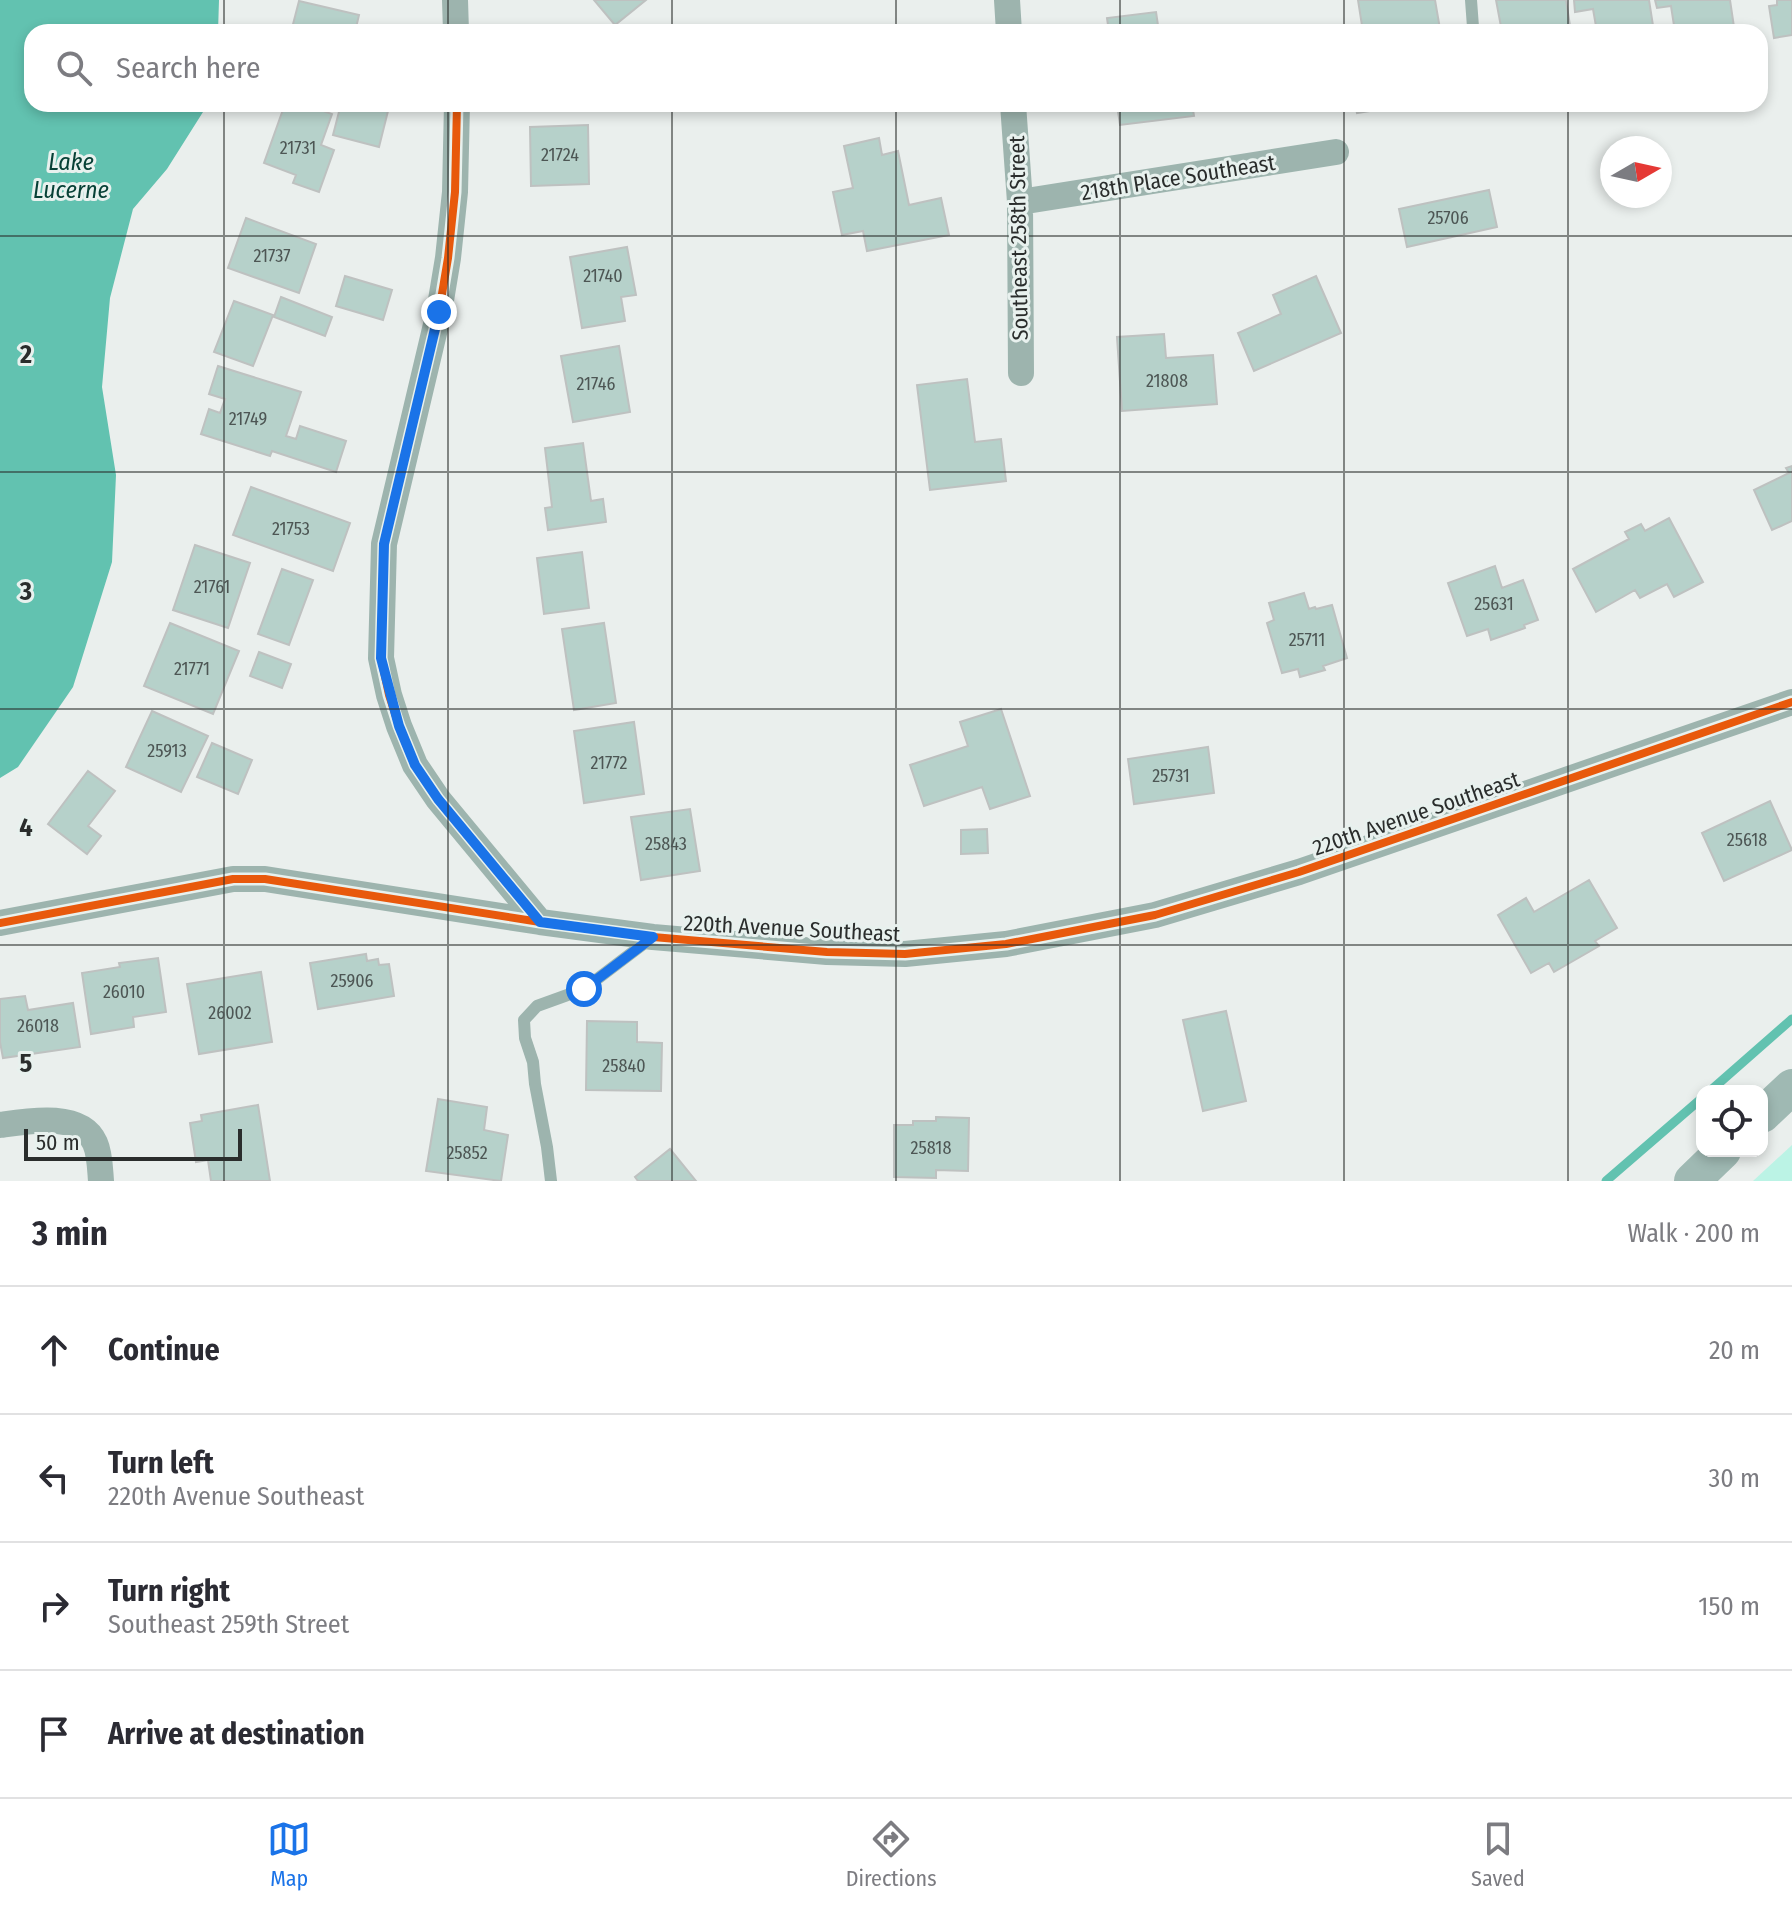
<!DOCTYPE html>
<html lang="en">
<head>
<meta charset="utf-8">
<style>
  :root { --surface:#fff; --page:#f7f7f7; --text:#2b2b33; --muted:#7c7c81; --line:#e1e1e2; --accent:#1a73e8 }
  body { margin:0; font-family:"Fira Sans Condensed",sans-serif; background:var(--page); color:var(--text) }
  .controls { position:absolute; right:24px; bottom:24px; display:grid; overflow:hidden; border-radius:16px; box-shadow:0 4px 12px #0003 }
  .controls button { width:72px; height:72px; display:grid; place-items:center; padding:0; border:0; border-bottom:2px solid var(--line); background:var(--surface); color:var(--text); font:40px sans-serif }
  .compass { position:absolute; left:1600px; top:136px; width:72px; height:72px; border-radius:50%; background:var(--surface); box-shadow:0 4px 12px #0003; rotate:81deg }
  .scale { position:absolute; left:24px; bottom:20px; width:218px; box-sizing:border-box; padding-left:8px; border:4px solid #2a2d2c; border-top:0; font-size:22px; line-height:28px; white-space:nowrap; color:#2a2d2c; -webkit-text-stroke:6px #e8f1ee; paint-order:stroke }
  .stop { position:absolute; width:24px; height:24px; margin:-18px; border:6px solid #1a73e8; border-radius:50%; background:#fff }
  .stop.end { background:#1a73e8; border-color:#fff; box-shadow:0 2px 8px #0008 }
  .list { margin:0; padding:0; list-style:none }
  h2 { display:flex; justify-content:space-between; align-items:center; height:104px; margin:0; padding:0 32px; font-size:34px }
  h2 small { font-size:26px; font-weight:400; color:var(--muted) }
  .list li { display:grid; grid-template-columns:52px 1fr auto; gap:24px; align-items:center; box-sizing:border-box; height:128px; padding:0 32px; border-top:2px solid var(--line) }
  .list b { display:block; font-size:30px; white-space:nowrap }
  .list p { margin:0; font-size:26px; white-space:nowrap; color:var(--muted) }
  .list em { font-size:26px; font-style:normal; color:var(--muted) }
  .icon { flex:none; width:44px; height:44px; fill:none; stroke:currentColor; stroke-width:2; stroke-linecap:round; stroke-linejoin:round }
  .map { position:relative; flex:none; width:1792px; height:1181px; overflow:hidden }
  .search { position:absolute; background:var(--surface); box-shadow:0 4px 12px #0003; left:24px; right:24px; top:24px; height:88px; display:flex; align-items:center; gap:20px; box-sizing:border-box; padding:0 28px; border-radius:24px; color:var(--muted); font-size:30px }
  .sheet { height:616px; background:var(--surface) }
  nav { display:flex; justify-content:space-around; align-items:center; box-sizing:border-box; height:112px; border-top:2px solid var(--line); background:var(--surface); font-size:22px; color:var(--muted) }
  nav a { display:grid; justify-items:center; gap:4px }
  nav .on { color:var(--accent) }
  .map>svg:first-child { display:block }
  .green { fill:#bbf3e5 }
  .water { fill:#62c2b0 }
  .lines { fill:none; stroke-linecap:round; stroke-linejoin:round }
  .stream { stroke:#62c2b0; stroke-width:9 }
  .building { fill:#b6d1ca; stroke:#bec1c0; stroke-width:2 }
  .lane { stroke:#9db4ae; stroke-width:12 }
  .street { stroke:#9db4ae; stroke-width:26 }
  .secondary { stroke:#9fb9b3; stroke-width:36 }
  .cycleway-casing { stroke:#e8f1ee; stroke-width:13 }
  .cycleway { stroke:#e8590c; stroke-width:8 }
  .route { stroke:#1a73e8; stroke-width:10 }
  .grid { fill:none; stroke:#2a2d2c; stroke-width:2; stroke-opacity:0.55 }
  .labels { text-anchor:middle; stroke-width:6; stroke-linejoin:round; paint-order:stroke }
  .number-label { font-size:18px; fill:#4d5654 }
  .street-label { font-size:22px; fill:#2a2d2c; stroke:#e8f1ee }
  .water-label { font-size:24px; font-style:italic; fill:#074136; stroke:#e8f1ee }
  .grid-label { font-size:26px; text-anchor:middle; font-weight:bold; fill:#2a2d2c; stroke:#e8f1ee; stroke-width:6; stroke-linejoin:round; paint-order:stroke }
</style>
</head>
<body>
<div class="map">
<svg width="1792" height="1181" viewBox="0 0 1792 1181">
  <rect width="100%" height="100%" fill="#eaefed"/>
  <path class="green" d="M1792 1145V1181H1753Z"/>
  <path class="water" d="M0 0H219L218 32H32V104H205L203 112 167 169 133 209 110 298 102 387 116 475 112 562 73 687 18 767 0 778Z"/>
  <g class="lines">
    <path class="stream" d="M1710 1091 1792 1019
      M1606 1181 1702 1098"/>
  </g>
  <path class="building" d="M594 0H646L615 25Z
    M1358 0H1435L1440 29 1424 32H1363Z
    M1496 0H1566L1571 32H1502Z
    M1574 0H1649L1654 32H1597L1593 9 1575 12Z
    M1655 0H1730L1734 27 1703 32H1675L1671 6 1657 8Z
    M1777 0H1792V35L1774 38 1769 6 1777 5Z
    M299 1 359 15 355 32H291Z
    M1156 12 1159 32H1109L1107 18Z
    M285 104H304L332 114 321 145 334 150 319 192 293 183 296 175 264 163Z
    M341 104H359L388 111 379 147 333 135Z
    M1117 104H1192L1194 116 1120 125Z
    M1355 104H1412L1357 113Z
    M588 125 589 184 531 186 530 127Z
    M879 138 882 155 898 151 909 205 941 198 949 235 867 251 863 231 842 235 833 192 853 188 844 146Z
    M1489 190 1497 227 1407 247 1399 209Z
    M246 218 316 244 299 293 228 268Z
    M627 247 636 295 621 297 625 321 582 328 570 257Z
    M345 276 392 290 383 320 336 306Z
    M1316 276 1341 333 1254 371 1238 333 1281 314 1273 295Z
    M281 297 332 317 325 336 274 317Z
    M234 301 273 315 253 366 214 352Z
    M1164 334 1166 358 1213 355 1217 404 1122 411 1117 337Z
    M619 346 630 412 573 422 561 356Z
    M218 366 301 392 286 436 296 439 300 426 346 441 336 472 272 451 270 456 201 434 209 409 220 413 225 399 209 394Z
    M967 379 975 442 1001 439 1006 481 930 490 917 385Z
    M583 443 591 501 603 499 606 522 548 530 545 508 552 507 545 448Z
    M1792 466V521L1772 530 1754 490 1789 473 1786 468Z
    M251 487 350 523 333 571 233 535Z
    M1669 518 1703 582 1674 597 1667 584 1640 598 1635 590 1596 612 1573 569 1629 539 1625 532 1641 524 1645 531Z
    M195 545 250 563 228 628 173 610Z
    M582 552 589 608 544 614 537 558Z
    M1495 566 1502 588 1523 580 1538 620 1524 625 1525 628 1491 640 1488 629 1467 636 1448 583Z
    M282 569 313 580 289 645 258 634Z
    M1304 593 1309 609 1315 607 1316 609 1332 605 1347 658 1323 666 1325 670 1300 677 1298 669 1282 673 1267 623 1274 620 1269 603Z
    M170 623 239 651 213 714 144 686Z
    M604 623 616 703 574 710 562 629Z
    M259 652 291 664 282 688 250 676Z
    M1001 709 1030 796 990 809 982 787 924 806 910 765 968 746 960 722Z
    M152 711 208 736 181 792 126 767Z
    M634 722 644 794 584 803 574 731Z
    M212 743 252 760 238 794 197 777Z
    M1208 747 1214 793 1134 804 1128 759Z
    M88 771 115 791 88 826 101 836 87 854 48 824Z
    M1770 801 1792 850 1724 881 1702 833Z
    M690 809 700 871 641 880 631 817Z
    M987 829 988 853 961 854V830Z
    M1589 880 1617 928 1595 941 1599 946 1554 972 1549 963 1531 973 1498 915 1526 898 1534 912Z
    M366 954 367 961 378 959 379 965 389 964 394 996 318 1009 310 963Z
    M158 958 166 1012 133 1017 134 1027 91 1034 82 973 120 967 119 963Z
    M261 972 272 1042 199 1054 187 984Z
    M25 996 28 1010 73 1003 80 1047 3 1058 0 1042V999Z
    M1226 1011 1246 1101 1203 1111 1183 1020Z
    M587 1021 637 1022V1042L662 1043 661 1091 586 1090Z
    M438 1099 487 1107 484 1130 508 1135 501 1181 426 1171Z
    M258 1105 270 1181H211L208 1160 196 1162 190 1123 202 1121 201 1115Z
    M936 1117 969 1118 968 1171 936 1170V1178L894 1177V1125H913V1121H936Z
    M670 1149 696 1181H638L635 1177Z"/>
  <g class="lines">
    <path class="lane" d="M1471 0 1473 27
      M551 1181 547 1147 535 1084 533 1062 525 1038 524 1020 537 1006 584 989 650 939"/>
    <path class="street" d="M455 0 456 32
      M1007 0 1009 32
      M457 104 455 192 448 258 439 312 384 544 381 658 389 695 399 726 415 765 438 799 540 922
      M1013 104 1020 202 1021 373
      M1020 202 1336 152
      M0 923 233 879H265L540 922 653 937 827 952 905 954 1006 944 1155 915 1299 872 1792 702
      M0 1125C27 1121 81 1111 95 1143 100 1154 100 1169 101 1181"/>
    <path class="secondary" d="M1762 1115 1792 1087
      M1692 1181 1723 1151"/>
    <g class="cycleway-casing">
      <path id="cycleway" d="M457 104 455 192 448 258 439 312 384 544 381 658 389 695 399 726 415 765 438 799 540 922
        M0 923 233 879H265L540 922 653 937 827 952 905 954 1006 944 1155 915 1299 872 1792 702"/>
    </g>
    <use href="#cycleway" class="cycleway"/>
  </g>
  <g class="lines">
    <path class="route" d="M439 312 384 544 381 658 399 726 415 765 438 799 540 922 653 937 584 989"/>
  </g>
  <path class="grid" d="M224 0V32M448 0V32M672 0V32M896 0V32M1120 0V32M1344 0V32M1568 0V32M224 104V1181M448 104V1181M672 104V1181M896 104V1181M1120 104V1181M1344 104V1181M1568 104V1181M0 236H1792M0 472H1792M0 709H1792M0 945H1792"/>
  <g class="labels">
    <g class="number-label">
      <text x="298" y="154">21731</text>
      <text x="560" y="161">21724</text>
      <text x="1448" y="224">25706</text>
      <text x="272" y="262">21737</text>
      <text x="603" y="282">21740</text>
      <text x="1167" y="387">21808</text>
      <text x="596" y="390">21746</text>
      <text x="248" y="425">21749</text>
      <text x="291" y="535">21753</text>
      <text x="212" y="593">21761</text>
      <text x="1494" y="610">25631</text>
      <text x="1307" y="646">25711</text>
      <text x="192" y="675">21771</text>
      <text x="167" y="757">25913</text>
      <text x="609" y="769">21772</text>
      <text x="1171" y="782">25731</text>
      <text x="1747" y="846">25618</text>
      <text x="666" y="850">25843</text>
      <text x="352" y="987">25906</text>
      <text x="124" y="998">26010</text>
      <text x="230" y="1019">26002</text>
      <text x="38" y="1032">26018</text>
      <text x="624" y="1072">25840</text>
      <text x="931" y="1154">25818</text>
      <text x="467" y="1159">25852</text>
    </g>
    <g class="street-label">
      <text transform="translate(1178 177) rotate(-9)" y="8">218th Place Southeast</text>
      <text transform="translate(1018 238) rotate(-91)" y="8">Southeast 258th Street</text>
      <text transform="translate(1416 813) rotate(-19)" y="8">220th Avenue Southeast</text>
      <text transform="translate(792 928) rotate(3)" y="8">220th Avenue Southeast</text>
    </g>
    <g class="water-label">
      <text x="71" y="170">Lake<tspan x="71" dy="28">Lucerne</tspan></text>
    </g>
  </g>
  <g class="grid-label">
    <text x="26" y="363">2</text>
    <text x="26" y="600">3</text>
    <text x="26" y="836">4</text>
    <text x="26" y="1072">5</text>
  </g>
</svg>
<div class="controls">
<button><svg class="icon" aria-label="locate" viewBox="0 0 24 24"><circle cx="12" cy="12" r="6"/><path d="M12 2v4M12 18v4M2 12h4M18 12h4"/></svg></button>
</div>
<svg class="compass" viewBox="-18 -18 36 36"><path d="M0-13l5 13h-10z" fill="#e53935"/><path d="M0 13l5-13h-10z" fill="#7c7c81"/></svg>
<div class="scale">50 m</div>
<div class="stop" style="left:584px;top:989px"></div>
<div class="stop end" style="left:439px;top:312px"></div>
<div class="search"><svg class="icon" aria-label="search" viewBox="0 0 24 24"><circle cx="10" cy="10" r="6"/><path d="M15 15l6 6"/></svg>Search here</div>
</div>
<section class="sheet">
<h2>3 min<small>Walk · 200 m</small></h2>
<ul class="list">
<li><svg class="icon" aria-label="ahead" viewBox="0 0 24 24"><path d="M12 20V5M6 11l6-6 6 6"/></svg><div><b>Continue</b></div><em>20 m</em></li>
<li><svg class="icon" aria-label="left" viewBox="0 0 24 24"><path d="M17 20v-9H6M10 6l-5 5 5 5"/></svg><div><b>Turn left</b><p>220th Avenue Southeast</p></div><em>30 m</em></li>
<li><svg class="icon" aria-label="right" viewBox="0 0 24 24"><path d="M7 20v-9h11M14 6l5 5-5 5"/></svg><div><b>Turn right</b><p>Southeast 259th Street</p></div><em>150 m</em></li>
<li><svg class="icon" aria-label="arrive" viewBox="0 0 24 24"><path d="M6 21V4h12l-3 4 3 4H6"/></svg><div><b>Arrive at destination</b></div></li>
</ul>
</section>
<nav>
<a class="on"><svg class="icon" aria-label="map" viewBox="0 0 24 24"><path d="M3 6l6-2 6 2 6-2v14l-6 2-6-2-6 2zM9 4v14M15 6v14"/></svg>Map</a>
<a><svg class="icon" aria-label="directions" viewBox="0 0 24 24"><path d="M12 3l9 9-9 9-9-9zM9 14v-3h6M13 9l2 2-2 2"/></svg>Directions</a>
<a><svg class="icon" aria-label="saved" viewBox="0 0 24 24"><path d="M7 4h10v16l-5-4-5 4z"/></svg>Saved</a>
</nav>
</body>
</html>
